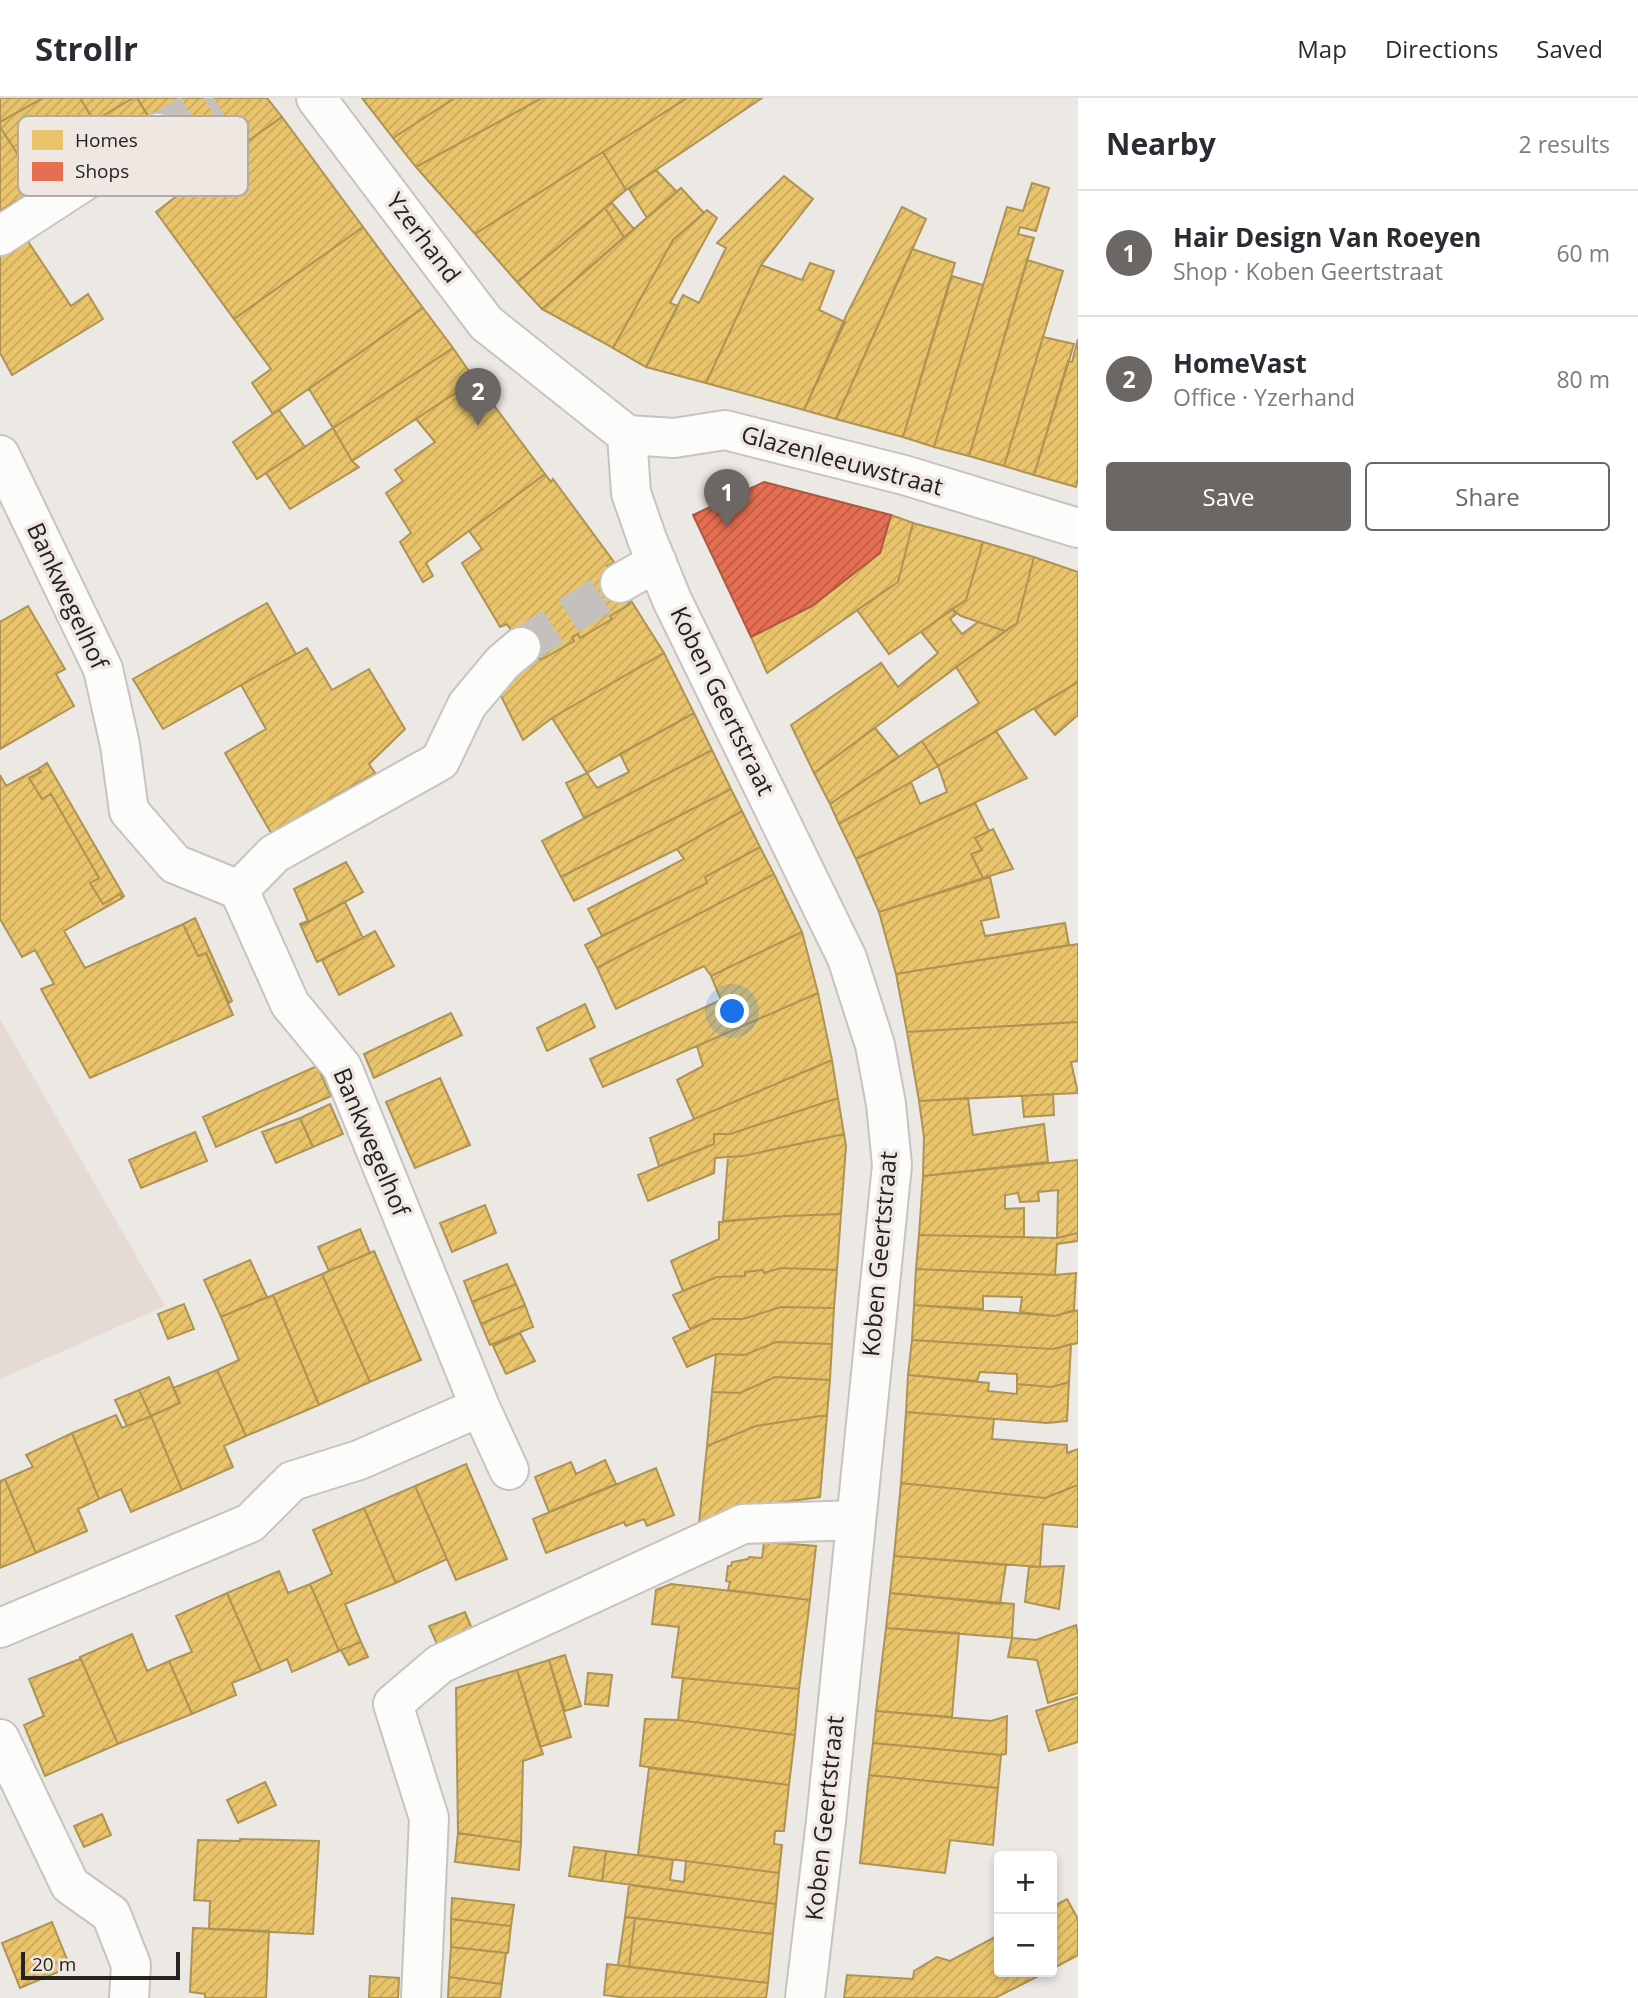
<!DOCTYPE html>
<html lang="en">
<head>
<meta charset="utf-8">
<style>
  :root { --surface:#fff; --page:#f7f7f7; --text:#2b2b33; --muted:#7c7c81; --line:#e1e1e2; --accent:#6b6765 }
  body { margin:0; font-family:"Open Sans",sans-serif; background:var(--page); color:var(--text) }
  .controls { position:absolute; right:21px; bottom:21px; display:grid; overflow:hidden; border-radius:7px; box-shadow:0 4px 10px #0003 }
  .controls button { width:63px; height:63px; display:grid; place-items:center; padding:0; border:0; border-bottom:2px solid var(--line); background:var(--surface); color:var(--text); font:35px sans-serif }
  .scale { position:absolute; left:21px; bottom:18px; width:159px; box-sizing:border-box; padding-left:7px; border:4px solid #252220; border-top:0; font-size:19px; line-height:24px; white-space:nowrap; color:#252220; -webkit-text-stroke:5px #efe7e1; paint-order:stroke }
  .you { position:absolute; left:733px; top:914px; width:24px; height:24px; margin:-18px; border:5px solid #fff; border-radius:50%; background:#1a73e8; box-shadow:0 0 0 10px #1a73e833 }
  .badge { display:grid; place-items:center; width:46px; height:46px; border-radius:50%; background:var(--accent); color:#fff; font-size:23px; font-weight:700 }
  .pin { position:absolute; translate:-50% -58px; filter:drop-shadow(0 2px 4px #0008) }
  .pin::after { content:''; position:absolute; top:37px; width:24px; height:21px; background:inherit; clip-path:polygon(0 0,100% 0,50% 100%) }
  .list { margin:0; padding:0; list-style:none }
  h2 { display:flex; justify-content:space-between; align-items:center; height:91px; margin:0; padding:0 28px; font-size:30px }
  h2 small { font-size:23px; font-weight:400; color:var(--muted) }
  .list li { display:grid; grid-template-columns:46px 1fr auto; gap:21px; align-items:center; box-sizing:border-box; height:126px; padding:0 28px; border-top:2px solid var(--line) }
  .list b { display:block; font-size:26px; white-space:nowrap }
  .list p { margin:0; font-size:23px; white-space:nowrap; color:var(--muted) }
  .list em { font-size:23px; font-style:normal; color:var(--muted) }
  .actions { display:flex; gap:14px; padding:21px 28px }
  .actions a { flex:1; padding:16px 0; border:2px solid var(--accent); border-radius:7px; text-align:center; font-size:24px; color:var(--accent) }
  .actions .main { background:var(--accent); color:#fff }
  .map { position:relative; flex:none; width:1078px; height:1900px; overflow:hidden }
  header { display:flex; align-items:center; gap:42px; box-sizing:border-box; height:98px; padding:0 35px; background:var(--surface); border-bottom:2px solid var(--line) }
  header strong { font-size:33px }
  nav { display:flex; gap:38px; margin-inline-start:auto; font-size:24px }
  main { display:flex }
  aside { flex:1; background:var(--surface) }
  .map>svg:first-child { display:block }
  .built { fill:#e5dad4 }
  .homes { fill:url(#homes-hatch); stroke:#ae9354; stroke-width:2 }
  .shops { fill:url(#shops-hatch); stroke:#ad5842; stroke-width:2 }
  .lines { fill:none; stroke-linecap:round; stroke-linejoin:round }
  .minor-tunnel { stroke:#c4c0bd; stroke-width:38; stroke-dasharray:38 19; stroke-linecap:butt }
  .minor-casing { stroke:#c7c3c0; stroke-width:42 }
  .minor { stroke:#fcfcfb; stroke-width:38 }
  .labels { text-anchor:middle; stroke-width:7; stroke-linejoin:round; paint-order:stroke }
  .street-label { font-size:24px; fill:#252220; stroke:#efe7e1 }
  .key { fill:#efe7e1; stroke:#b2aca7; stroke-width:2 }
  .key-label { font-size:19px; fill:#252220 }
</style>
</head>
<body>
<header>
<strong>Strollr</strong>
<nav><a>Map</a><a>Directions</a><a>Saved</a></nav>
</header>
<main>
<div class="map">
<svg width="1078" height="1900" viewBox="0 0 1078 1900">
  <defs>
    <pattern id="homes-hatch" width="6" height="6" patternUnits="userSpaceOnUse" patternTransform="scale(1.75)"><rect width="6" height="6" fill="#e9c46a"/><path d="M-1 1l2-2M0 6l6-6M5 7l2-2" fill="none" stroke="#c8a85c"/></pattern>
    <pattern id="shops-hatch" width="6" height="6" patternUnits="userSpaceOnUse" patternTransform="scale(1.75)"><rect width="6" height="6" fill="#e76f51"/><path d="M-1 1l2-2M0 6l6-6M5 7l2-2" fill="none" stroke="#bb5b43"/></pattern>
  </defs>
  <rect width="100%" height="100%" fill="#ece8e4"/>
  <path class="built" d="M0 921 165 1208 0 1281Z"/>
  <path class="homes" d="M0 0H43L0 24Z
    M43 0H80L94 23 133 0H137L149 19 137 28 39 89 0 29V24Z
    M80 0H133L94 23Z
    M137 0H267L282 19 241 48 234 39 211 61 216 68 190 88Z
    M362 0H455L393 40Z
    M455 0H542L416 69 393 40Z
    M542 0H687L475 136 416 69Z
    M687 0H762L626 92 603 54Z
    M282 19 363 129 234 221 156 114 216 68 211 61 234 39 241 48Z
    M0 29 39 89 0 113Z
    M603 54 626 92 517 184 475 136Z
    M656 72 677 94 647 120 629 91Z
    M784 78 813 101 761 167 706 285 646 269 683 197 699 205 726 150 717 145Z
    M1032 85 1049 90 1036 133 1020 129 1018 136 1034 140 969 358 934 349 1007 109 1023 113Z
    M681 90 704 115 673 142 613 250 542 211Z
    M612 105 634 131 624 139 605 110Z
    M902 109 926 121 836 321 804 312 847 216Z
    M605 110 624 139 542 211 517 184Z
    M707 112 717 120 670 205 678 208 646 269 613 250 673 142Z
    M363 129 423 210 273 316 252 285 271 271 234 221Z
    M25 139 71 208 88 196 103 221 12 277 0 255V156Z
    M912 151 955 165 903 339 836 321Z
    M1027 162 1063 173 1004 368 969 358Z
    M810 165 834 173 819 212 845 224 804 312 706 285 761 167 802 182Z
    M952 178 983 187 934 349 903 339Z
    M423 210 453 250 333 330 309 291Z
    M1043 239 1074 246 1034 377 1004 368Z
    M1078 241V381L1076 389 1034 377 1068 263 1072 264Z
    M453 250 475 282 352 363 333 330Z
    M475 282 545 376 426 465 433 478 423 484 400 444 411 435 386 395 403 383 395 372 435 344 416 321Z
    M279 312 305 349 257 381 233 344Z
    M333 330 352 363 359 369 290 411 266 375Z
    M545 376 551 384 553 381 614 464 607 468 620 485 630 506 610 518 612 521 580 540 578 536 572 539 574 543 541 562 539 559 530 564 507 526 500 529 499 527 462 465 482 451 469 433Z
    M891 417 913 425 898 484 767 575 751 539 812 508 880 455Z
    M913 425 983 444 966 502 889 556 857 512 898 484Z
    M983 444 1034 459 1017 525 1005 533 961 518 952 511 966 502Z
    M1034 459 1078 474V584L938 668 922 643 979 605 956 569 1017 525Z
    M630 501 664 555 552 620 523 642 496 588 531 567 530 564 539 559 541 562 574 543 572 539 578 536 580 540 612 521 610 518 630 506 627 502Z
    M267 505 296 556 163 631 133 581Z
    M28 508 65 571 56 576 74 608 0 651V524Z
    M952 511 956 516 950 521 962 536 978 524 1005 533 814 675 791 627 881 565 898 589 938 555 921 534Z
    M307 550 332 592 369 571 405 631 369 666 375 675 271 735 225 655 266 631 241 587Z
    M664 555 694 615 587 675 552 620Z
    M1078 584V617L1055 637 1034 611Z
    M694 615 712 652 584 720 566 685 587 675 597 690 629 674 620 656Z
    M875 630 899 659 830 706 814 675Z
    M996 633 1027 680 856 761 839 726 911 684 920 706 947 694 938 668Z
    M922 643 938 668 839 726 830 706Z
    M712 652 731 691 561 779 542 743Z
    M47 665 124 798 122 800 120 796 103 806 90 785 99 780 51 696 42 701 29 680 41 674 38 671Z
    M38 671 41 674 29 680 42 701 51 696 99 780 90 785 103 806 120 796 122 800 64 833 85 870 183 826 198 858 206 855 233 917 90 980 41 891 54 886 35 852 22 859 0 821V677L6 688Z
    M731 691 742 713 677 751 574 803 561 779Z
    M975 705 989 733 975 740 982 752 971 756 983 780 879 814 856 761Z
    M742 713 760 749 705 779 707 785 602 838 588 811 684 761 677 751Z
    M993 731 1013 771 983 780 971 756 982 752 975 740Z
    M760 749 774 776 597 870 585 847 707 785 705 779Z
    M346 764 363 794 301 828 300 826 308 823 294 791Z
    M774 776 802 834 711 878 704 868 616 911 597 870Z
    M990 779 999 819 981 823 985 838 1065 825 1069 847 896 876 879 814Z
    M345 804 363 840 317 864 301 828Z
    M195 820 232 903 229 905 206 855 198 858 183 826Z
    M375 833 394 868 339 897 322 862Z
    M802 834 818 895 603 989 590 961 721 902 711 878Z
    M1078 846V924L907 934 896 876Z
    M818 895 832 962 694 1021 677 982 703 968 697 948Z
    M585 906 595 929 547 953 537 930Z
    M451 915 462 937 374 980 364 956Z
    M1078 924V963L1071 964 1078 995 919 1003 907 934Z
    M832 962 838 1000 730 1036H714V1046L659 1068 650 1040Z
    M317 968 331 998 216 1049 203 1019Z
    M440 980 470 1047 415 1070 386 1004Z
    M1053 996 1054 1017 1024 1019 1022 998Z
    M838 1000 844 1036 743 1058 715 1060 714 1075 648 1103 638 1077 714 1046V1036H730Z
    M968 1000 973 1037 1044 1026 1048 1064 923 1078 924 1039 919 1003Z
    M330 1006 343 1036 313 1049 300 1020Z
    M300 1020 313 1049 276 1065 262 1034Z
    M195 1034 207 1063 141 1090 129 1062Z
    M844 1036 846 1048 841 1116 786 1118 723 1123 728 1059 743 1058Z
    M1078 1062V1135L1057 1140 1058 1092 1038 1094 1039 1103 1020 1104 1018 1095 1005 1097V1111L1024 1110V1139L919 1137 923 1078Z
    M485 1107 496 1135 452 1154 440 1125Z
    M841 1116 837 1172 781 1170 764 1175 763 1172 745 1174V1178L717 1179 683 1193 671 1163 719 1141V1124L786 1118Z
    M360 1131 370 1155 329 1173 318 1149Z
    M1078 1135V1143L1057 1146 1055 1177 916 1171 919 1137 1057 1140Z
    M374 1153 421 1262 370 1284 322 1176Z
    M250 1162 267 1199 221 1219 204 1182Z
    M507 1166 516 1186 472 1204 464 1183Z
    M781 1170 837 1172 834 1210 781 1209 743 1221H712L690 1231 673 1197 717 1179 745 1178V1174L763 1172 764 1175Z
    M916 1171 1055 1177 1076 1175 1074 1212 1055 1218 1020 1214 1022 1199 983 1198V1211L914 1207Z
    M322 1176 370 1284 319 1307 273 1197Z
    M516 1186 525 1207 481 1226 472 1204Z
    M273 1197 319 1307 246 1338 217 1272 239 1262 221 1219Z
    M184 1206 194 1231 168 1241 158 1216Z
    M525 1207 533 1229 490 1247 481 1226Z
    M914 1207 1055 1218 1078 1212V1245L1053 1251 912 1242Z
    M781 1209 834 1210 832 1246 776 1244 745 1257 716 1256 687 1269 673 1240 712 1221H743Z
    M520 1235 535 1263 506 1276 493 1248Z
    M912 1242 1053 1251 1071 1246 1069 1284 1052 1289 1017 1286V1276L980 1274 977 1283 908 1277Z
    M776 1244 832 1246 830 1282 775 1279 740 1295 712 1294 716 1256 745 1257Z
    M217 1272 246 1338 224 1348 233 1369 182 1392 151 1318 180 1305 173 1290Z
    M908 1277 989 1285 988 1293 1017 1296V1286L1052 1289 1069 1284 1067 1323 1047 1325 906 1314Z
    M169 1279 180 1305 151 1318 139 1292Z
    M775 1279 830 1282 827 1317 756 1328 707 1348 712 1294 740 1295Z
    M139 1292 151 1318 127 1328 115 1302Z
    M906 1314 994 1321 992 1341 1067 1347V1355L1078 1351V1387L1045 1400 901 1385Z
    M116 1317 122 1330 151 1318 182 1392 131 1414 121 1391 99 1401 72 1335Z
    M827 1317 820 1399 755 1408 699 1425 707 1348 756 1328Z
    M72 1335 99 1401 78 1411 87 1433 36 1455 5 1381 33 1369 26 1357Z
    M605 1362 616 1386 549 1414 535 1379 571 1364 576 1376Z
    M466 1366 507 1461 456 1482 415 1388Z
    M656 1370 674 1417 647 1428 644 1421 626 1428 624 1424 546 1455 533 1421Z
    M5 1381 36 1455 0 1470V1383Z
    M901 1385 1045 1400 1078 1387V1429L1043 1426 1040 1469 894 1458Z
    M415 1388 447 1461 396 1485 364 1410Z
    M364 1410 396 1485 345 1506 361 1544 339 1553 310 1486 332 1476 313 1432Z
    M764 1444 816 1448 810 1502 728 1492 730 1484 726 1483 728 1468H731L732 1464 748 1461 749 1459 762 1460Z
    M894 1458 1006 1467 1000 1506 890 1495Z
    M1064 1468 1059 1511 1025 1504 1029 1469Z
    M279 1473 288 1495 310 1486 339 1553 292 1574 287 1561 261 1573 227 1495Z
    M671 1486 810 1502 799 1591 672 1579 679 1529 652 1526 656 1492Z
    M227 1495 261 1573 232 1585 236 1597 192 1616 169 1563 192 1554 176 1518Z
    M890 1495 1014 1506 1012 1540 886 1530Z
    M465 1514 472 1531 437 1546 429 1528Z
    M1076 1527 1078 1537V1595L1048 1605 1037 1562 1008 1559 1012 1540 1036 1542Z
    M886 1530 959 1535 952 1619 876 1613Z
    M132 1536 147 1573 169 1563 192 1616 118 1646 80 1559Z
    M361 1544 368 1559 349 1567 341 1552Z
    M565 1557 581 1608 565 1613 549 1562Z
    M80 1559 118 1646 45 1678 24 1627 44 1618 29 1581 80 1561Z
    M549 1562 571 1639 540 1649 517 1572Z
    M517 1572 543 1656 523 1663 521 1744 458 1735 456 1590Z
    M588 1575 612 1577 608 1608 585 1606Z
    M683 1580 799 1591 795 1637 678 1622Z
    M1078 1599V1644L1049 1653 1036 1613Z
    M876 1613 991 1623 1007 1618 1006 1656 1001 1657 873 1645Z
    M645 1621 678 1622 795 1637 789 1687 640 1668Z
    M873 1645 1001 1657 998 1690 869 1677Z
    M649 1670 789 1687 784 1733H775L774 1746 782 1747 779 1775 638 1757Z
    M869 1677 998 1690 993 1747 950 1742 945 1775 860 1765Z
    M265 1684 276 1707 238 1725 227 1702Z
    M102 1716 111 1737 84 1749 74 1728Z
    M458 1735 521 1744 519 1772 455 1764Z
    M240 1741 319 1743 313 1836 209 1831 210 1803 194 1802 198 1742 240 1743Z
    M574 1749 606 1753 602 1783 569 1778Z
    M606 1753 673 1762 670 1782 684 1784 686 1763 779 1775 776 1806 602 1783Z
    M629 1787 776 1806 773 1836 625 1819Z
    M452 1800 514 1807 511 1828 451 1821Z
    M1067 1801 1078 1821V1857L1052 1871V1809Z
    M625 1819 635 1820 629 1869 618 1867Z
    M635 1820 773 1836 768 1885 629 1869Z
    M451 1821 511 1828 508 1855 451 1849Z
    M52 1824 70 1869 20 1890 2 1845Z
    M193 1830 269 1833 266 1900H205V1896L190 1894Z
    M999 1837V1874H1046L995 1900H844L847 1877 913 1881 914 1873 937 1859 950 1863Z
    M451 1849 506 1855 502 1886 449 1879Z
    M607 1866 768 1885 766 1900H628L604 1897Z
    M370 1878 399 1880 398 1900H369Z
    M449 1879 502 1886 500 1900H448Z"/>
  <path class="shops" d="M764 384 891 417 880 455 812 508 751 539 693 417Z"/>
  <g class="lines">
    <path class="minor-tunnel" d="M158 35 214 0
      M521 549 620 485"/>
    <g class="minor-casing">
      <path id="minor" d="M316 0 486 225 627 337 674 340 725 332 904 377 1078 430
        M0 138 158 35
        M627 337 631 395 647 441 672 502 847 860 875 947 886 1006 892 1067 826 1723 805 1900
        M0 357 103 571 120 647 129 713 175 766 239 792 290 906 342 969 480 1309
        M620 485 657 464
        M239 792 274 756 440 663 467 607 503 564 521 549
        M0 1530 250 1425 292 1383 359 1362 480 1309 509 1372
        M0 1641 70 1787 111 1816 131 1867 129 1900
        M421 1900 429 1720 393 1606 440 1566 743 1426 855 1422"/>
    </g>
    <use href="#minor" class="minor"/>
  </g>
  <g class="labels">
    <g class="street-label">
      <text transform="translate(423 140) rotate(53)" y="8">Yzerhand</text>
      <text transform="translate(842 363) rotate(15)" y="8">Glazenleeuwstraat</text>
      <text transform="translate(67 498) rotate(65)" y="8">Bankwegelhof</text>
      <text transform="translate(722 603) rotate(64)" y="8">Koben Geertstraat</text>
      <text transform="translate(371 1044) rotate(67)" y="8">Bankwegelhof</text>
      <text transform="translate(880 1156) rotate(-85)" y="8">Koben Geertstraat</text>
      <text transform="translate(825 1720) rotate(-84)" y="8">Koben Geertstraat</text>
    </g>
  </g>
  <rect x="18" y="18" width="230" height="80" rx="10" class="key"/>
  <rect x="32" y="32" width="31" height="20" fill="#e9c46a"/>
  <rect x="32" y="64" width="31" height="19" fill="#e76f51"/>
  <g class="key-label">
    <text x="75" y="49">Homes</text>
    <text x="75" y="80">Shops</text>
  </g>
</svg>
<div class="controls">
<button>+</button>
<button>−</button>
</div>
<div class="scale">20 m</div>
<div class="you"></div>
<div class="pin badge" style="left:727px;top:429px">1</div>
<div class="pin badge" style="left:478px;top:328px">2</div>
</div>
<aside>
<h2>Nearby<small>2 results</small></h2>
<ul class="list">
<li><span class="badge">1</span><div><b>Hair Design Van Roeyen</b><p>Shop · Koben Geertstraat</p></div><em>60 m</em></li>
<li><span class="badge">2</span><div><b>HomeVast</b><p>Office · Yzerhand</p></div><em>80 m</em></li>
</ul>
<div class="actions"><a class="main">Save</a><a>Share</a></div>
</aside>
</main>
</body>
</html>
